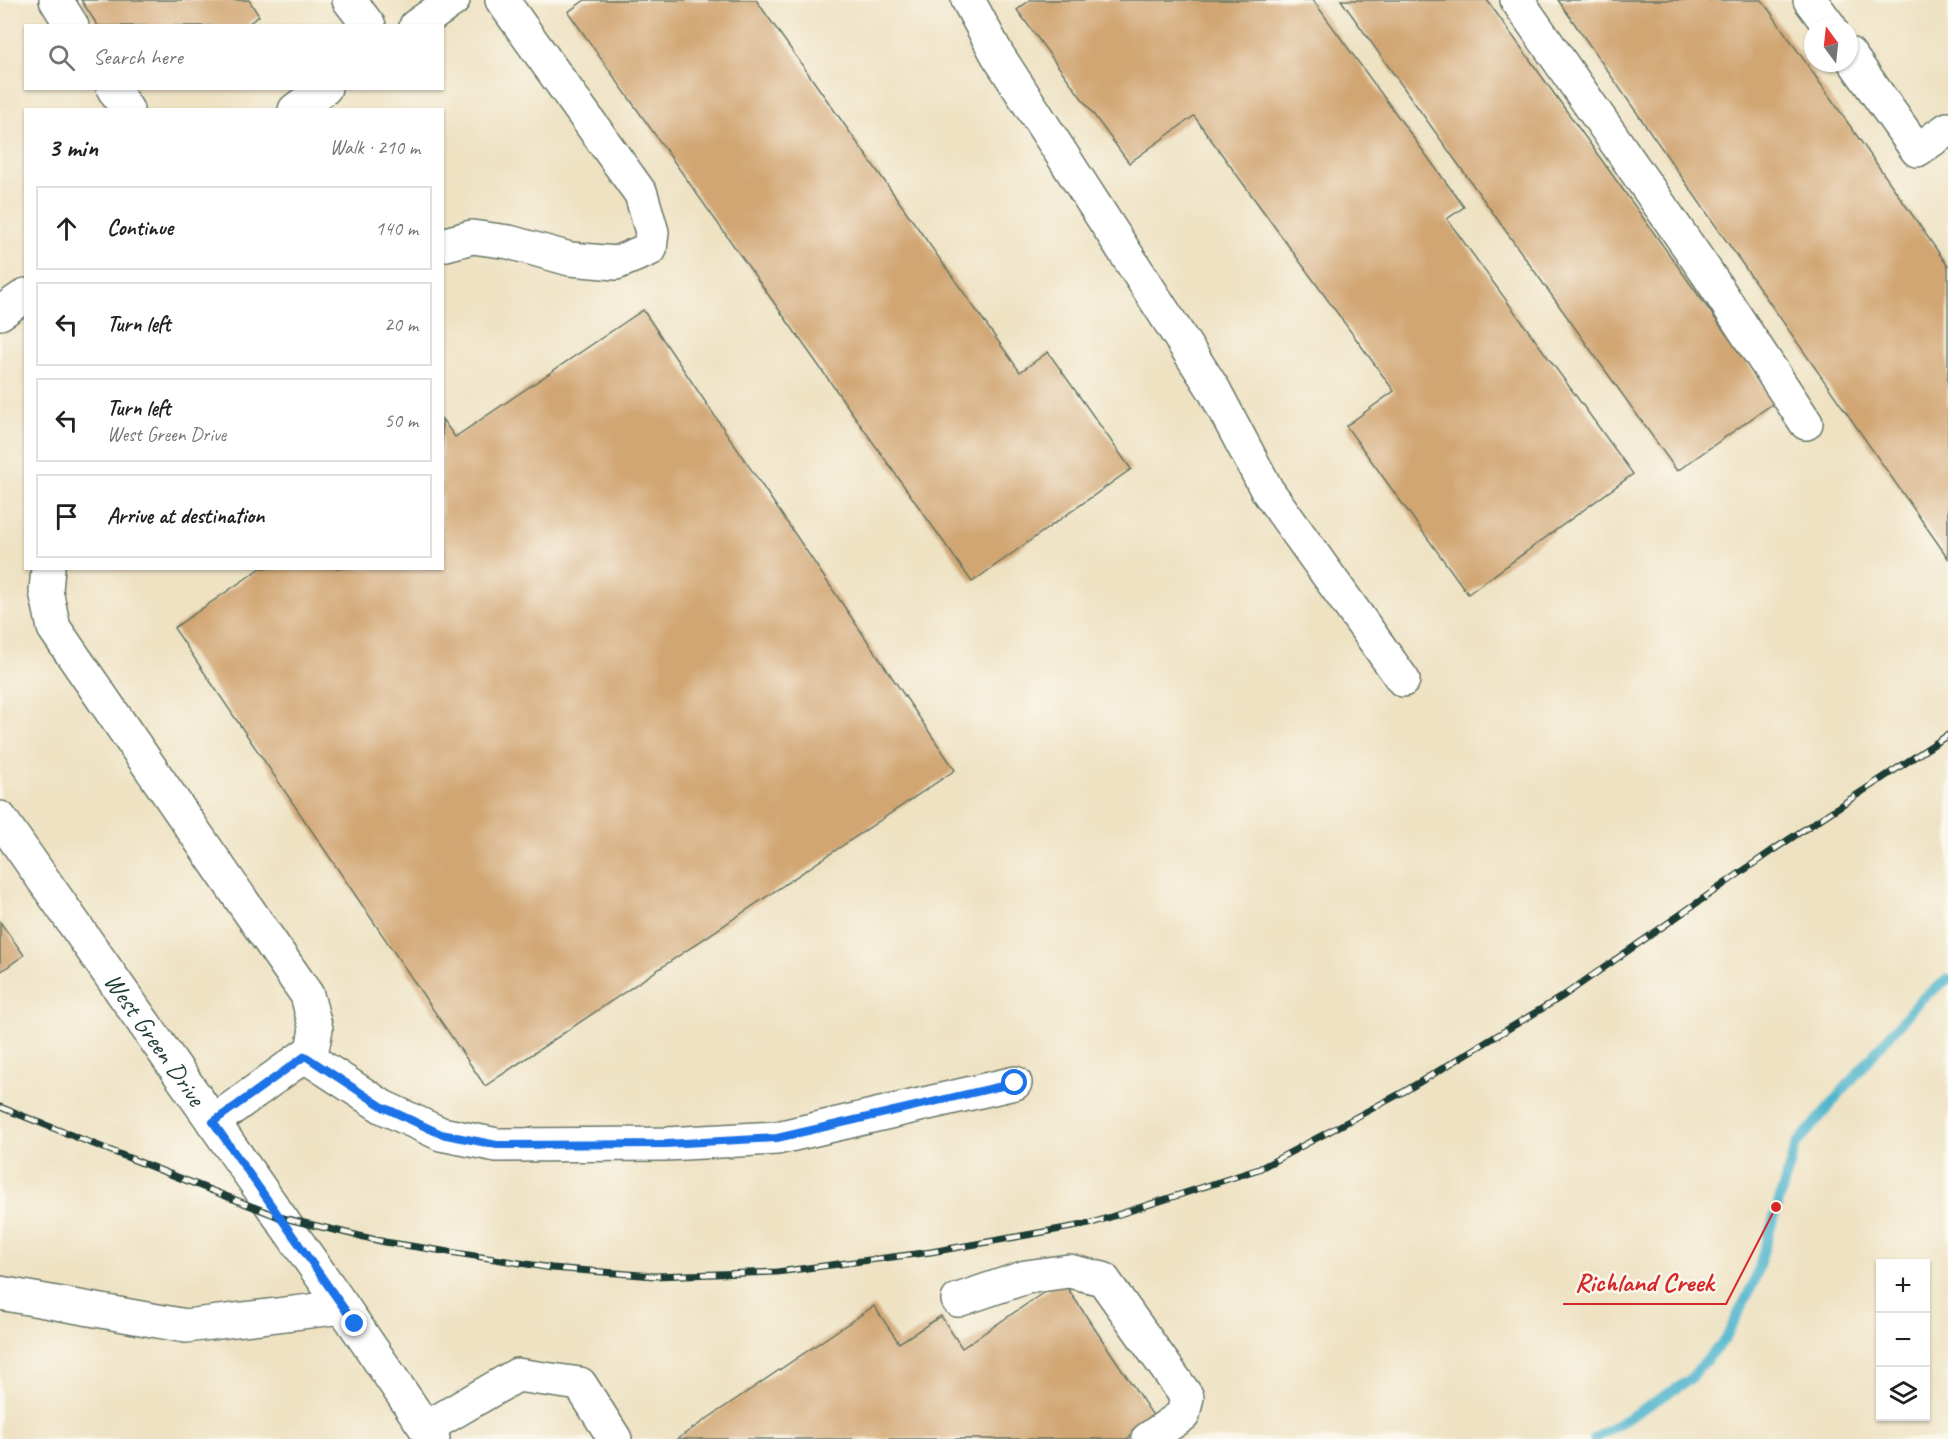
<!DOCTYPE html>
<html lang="en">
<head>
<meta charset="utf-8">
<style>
  :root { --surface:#fff; --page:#f6f6f6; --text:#202124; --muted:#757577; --line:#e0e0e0 }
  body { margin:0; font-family:Caveat,sans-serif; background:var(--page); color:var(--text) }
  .controls { position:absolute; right:18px; bottom:18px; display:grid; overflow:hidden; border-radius:0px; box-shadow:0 2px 4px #0004 }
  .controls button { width:54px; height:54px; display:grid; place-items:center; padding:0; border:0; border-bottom:2px solid var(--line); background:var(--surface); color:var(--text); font:30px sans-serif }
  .compass { position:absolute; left:1804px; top:18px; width:54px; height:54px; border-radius:50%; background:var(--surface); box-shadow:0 2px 4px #0004; rotate:345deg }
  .stop { position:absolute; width:18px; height:18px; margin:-14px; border:4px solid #1a73e8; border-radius:50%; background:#fff }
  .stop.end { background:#1a73e8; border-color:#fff; box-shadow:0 2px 6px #0008 }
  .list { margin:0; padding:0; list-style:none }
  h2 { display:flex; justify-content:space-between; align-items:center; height:78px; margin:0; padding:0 24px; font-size:26px }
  h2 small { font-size:20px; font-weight:400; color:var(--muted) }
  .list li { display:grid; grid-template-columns:39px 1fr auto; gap:18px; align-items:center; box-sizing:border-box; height:84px; margin:0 12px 12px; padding:0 12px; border:2px solid var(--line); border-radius:0px }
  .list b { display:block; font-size:22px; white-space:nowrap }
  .list p { margin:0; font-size:20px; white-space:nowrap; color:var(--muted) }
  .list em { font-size:20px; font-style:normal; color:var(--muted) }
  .icon { flex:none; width:33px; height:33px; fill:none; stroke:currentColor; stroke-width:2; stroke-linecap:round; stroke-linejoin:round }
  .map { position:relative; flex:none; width:1948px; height:1439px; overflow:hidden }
  .search { position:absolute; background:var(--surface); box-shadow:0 2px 4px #0004; left:24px; top:24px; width:420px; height:66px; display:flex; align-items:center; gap:15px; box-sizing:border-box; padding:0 21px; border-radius:0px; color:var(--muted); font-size:22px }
  .panel { position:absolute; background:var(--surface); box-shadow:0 2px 4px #0004; left:24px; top:108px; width:420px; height:462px; border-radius:0px }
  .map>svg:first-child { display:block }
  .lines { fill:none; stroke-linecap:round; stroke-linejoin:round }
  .stream { stroke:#4fb5cd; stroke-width:10 }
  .building { fill:#d1a673 }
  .minor-casing { stroke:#677766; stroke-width:36 }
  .major-casing { stroke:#677766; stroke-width:36 }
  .minor { stroke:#fff; stroke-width:33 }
  .major { stroke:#fff; stroke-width:33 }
  .rail-casing { stroke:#1f3d34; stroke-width:7 }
  .rail { stroke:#fbf7ec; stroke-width:4.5; stroke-dasharray:14; stroke-linecap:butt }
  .route { stroke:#1a73e8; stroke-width:8 }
  .labels { text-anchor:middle; stroke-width:5; stroke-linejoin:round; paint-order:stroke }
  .street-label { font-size:26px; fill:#1f3d34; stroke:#fbf7ec }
  .leader { fill:none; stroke:#d62828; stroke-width:2 }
  .callout-dot { fill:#d62828; stroke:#fbf7ec; stroke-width:2 }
  .callout-label { font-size:27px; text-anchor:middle; font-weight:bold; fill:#d62828; stroke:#fbf7ec; stroke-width:5; stroke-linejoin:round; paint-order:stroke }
</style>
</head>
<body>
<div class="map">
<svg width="1948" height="1439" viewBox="0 0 1948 1439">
  <rect width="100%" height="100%" fill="#fbf7ec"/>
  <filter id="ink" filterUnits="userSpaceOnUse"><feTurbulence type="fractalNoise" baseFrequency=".0167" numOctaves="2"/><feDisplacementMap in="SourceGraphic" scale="12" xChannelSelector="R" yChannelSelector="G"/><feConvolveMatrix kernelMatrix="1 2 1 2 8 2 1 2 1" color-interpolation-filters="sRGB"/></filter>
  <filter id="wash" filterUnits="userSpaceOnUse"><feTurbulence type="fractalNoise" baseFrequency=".008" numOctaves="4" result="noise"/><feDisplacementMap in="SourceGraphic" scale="24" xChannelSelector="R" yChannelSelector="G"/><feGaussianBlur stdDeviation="1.35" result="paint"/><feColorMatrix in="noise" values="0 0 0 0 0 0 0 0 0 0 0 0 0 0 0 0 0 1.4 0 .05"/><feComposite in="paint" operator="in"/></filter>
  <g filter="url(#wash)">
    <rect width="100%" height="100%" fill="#eee2c3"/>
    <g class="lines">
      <path class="stream" d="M1594 1439 1688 1381 1726 1338 1754 1282 1796 1145 1920 1000 1948 979"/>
    </g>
    <g id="blocks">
      <path class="building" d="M81 0H249L259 16 245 26H98Z
        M585 0H756L1020 372 1048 352 1131 469 972 582 568 12Z
        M1030 0H1313L1464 207 1447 219 1633 474 1468 594 1346 426 1394 391 1194 116 1129 163 1017 10Z
        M1341 0H1487L1775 402 1677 471Z
        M1558 0H1762L1948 266V558Z
        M643 310 955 770 485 1086 174 628 261 568H442V419L455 437Z
        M0 922 24 955 0 972Z
        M1062 1280 1156 1420 1127 1439H677L874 1306 899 1343 941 1316 962 1348Z"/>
    </g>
  </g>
  <g filter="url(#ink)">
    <use href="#blocks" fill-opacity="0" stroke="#677766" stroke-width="1.5"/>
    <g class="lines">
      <g class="minor-casing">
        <path id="minor" d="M56 0 72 26
          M349 0 369 26
          M968 0 997 54 1214 390 1267 490 1403 680
          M1517 0 1707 273 1806 423
          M1810 0 1830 27
          M416 26 453 0
          M1849 54 1917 150 1948 129
          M113 88 127 110
          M295 110 325 88
          M442 245 472 237 509 242 570 259 616 263 650 249 652 232 641 194 502 0
          M0 313 26 295
          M48 568 46 591 54 628 307 995 316 1029 312 1050 213 1122
          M305 1056 383 1107 441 1134 497 1145 666 1144 777 1138 1015 1083
          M0 1293 186 1326 343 1307
          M958 1300 1026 1277 1069 1271 1103 1279 1187 1397 1183 1415 1148 1439
          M426 1428 517 1375 580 1384 615 1439"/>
      </g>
      <g class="major-casing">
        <g id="major">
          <path id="s1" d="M0 818 343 1307 433 1439"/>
        </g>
      </g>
      <use href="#minor" class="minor"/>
      <use href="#major" class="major"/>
      <g class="rail-casing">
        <path id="rail" d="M0 1107 279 1217 385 1242 552 1268 654 1276 777 1272 931 1252 1089 1224 1259 1169 1405 1091 1563 996 1773 850 1948 735"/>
      </g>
      <use href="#rail" class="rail"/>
    </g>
  </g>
  <g class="lines" filter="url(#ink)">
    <path class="route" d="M355 1324 213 1122 305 1056 383 1107 441 1134 497 1145 666 1144 777 1138 1015 1083"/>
  </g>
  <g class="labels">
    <g class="street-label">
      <text dy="9" stroke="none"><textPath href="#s1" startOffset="270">West Green Drive</textPath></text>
    </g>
  </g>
  <path class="leader" d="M1776 1207L1726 1304H1563"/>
  <circle class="callout-dot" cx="1776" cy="1207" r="6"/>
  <g class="callout-label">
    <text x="1644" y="1291">Richland Creek</text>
  </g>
</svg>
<div class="controls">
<button>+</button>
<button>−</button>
<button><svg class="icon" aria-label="layers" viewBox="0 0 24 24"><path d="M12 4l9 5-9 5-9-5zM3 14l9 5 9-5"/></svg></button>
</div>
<svg class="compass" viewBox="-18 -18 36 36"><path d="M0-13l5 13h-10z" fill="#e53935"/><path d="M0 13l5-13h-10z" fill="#757577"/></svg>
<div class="stop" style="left:1015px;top:1083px"></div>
<div class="stop end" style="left:355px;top:1324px"></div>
<div class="search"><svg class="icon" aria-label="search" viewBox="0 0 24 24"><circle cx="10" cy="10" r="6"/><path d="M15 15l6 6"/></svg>Search here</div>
<section class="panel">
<h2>3 min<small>Walk · 210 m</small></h2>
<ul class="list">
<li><svg class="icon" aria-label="ahead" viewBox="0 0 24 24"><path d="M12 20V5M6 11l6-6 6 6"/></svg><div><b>Continue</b></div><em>140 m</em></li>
<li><svg class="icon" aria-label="left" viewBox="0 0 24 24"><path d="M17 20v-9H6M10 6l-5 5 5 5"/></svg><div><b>Turn left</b></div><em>20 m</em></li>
<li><svg class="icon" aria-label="left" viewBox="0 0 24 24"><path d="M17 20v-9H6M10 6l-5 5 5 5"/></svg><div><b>Turn left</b><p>West Green Drive</p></div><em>50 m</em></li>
<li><svg class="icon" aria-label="arrive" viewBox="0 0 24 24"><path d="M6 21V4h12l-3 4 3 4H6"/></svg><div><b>Arrive at destination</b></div></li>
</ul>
</section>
</div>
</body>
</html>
